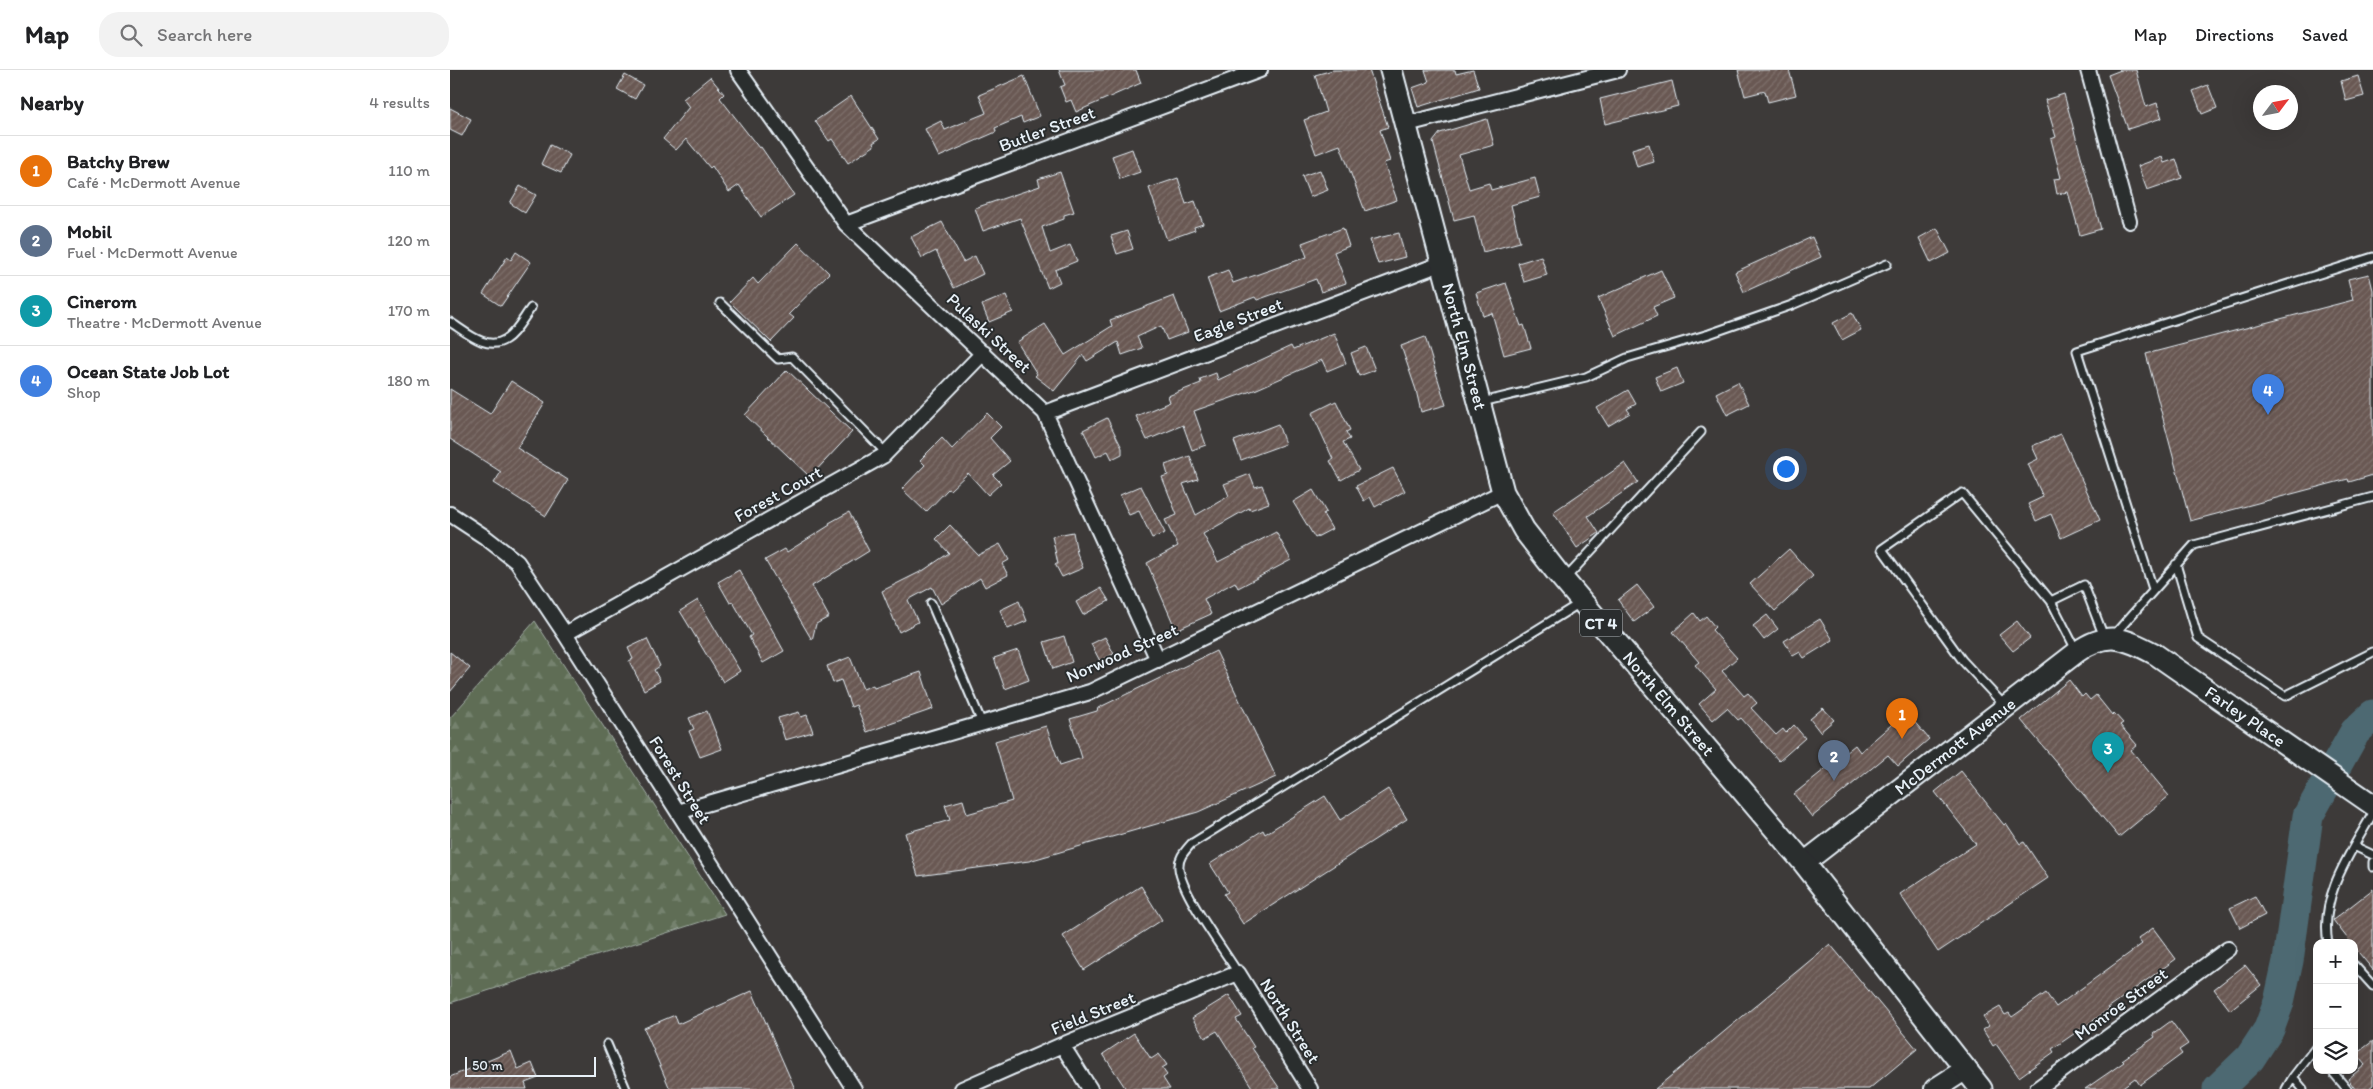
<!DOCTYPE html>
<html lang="en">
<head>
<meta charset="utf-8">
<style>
  :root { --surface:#fff; --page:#f2f2f2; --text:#202124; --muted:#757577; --line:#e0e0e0; --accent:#0f766e }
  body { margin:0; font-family:Itim,sans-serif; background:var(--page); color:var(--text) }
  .controls { position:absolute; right:15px; bottom:15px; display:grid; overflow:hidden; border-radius:10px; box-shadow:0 5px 20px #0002 }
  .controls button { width:45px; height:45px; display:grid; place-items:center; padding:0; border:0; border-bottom:1px solid var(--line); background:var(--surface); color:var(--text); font:25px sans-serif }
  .compass { position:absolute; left:1803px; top:15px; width:45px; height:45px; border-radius:50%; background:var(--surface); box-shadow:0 5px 20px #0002; rotate:58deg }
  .scale { position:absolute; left:15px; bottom:12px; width:131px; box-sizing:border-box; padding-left:5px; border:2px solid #e8f1f8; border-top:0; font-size:14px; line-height:18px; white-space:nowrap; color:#e8f1f8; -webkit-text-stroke:4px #2a2d2e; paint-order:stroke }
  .you { position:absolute; left:1335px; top:398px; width:18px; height:18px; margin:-12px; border:4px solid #fff; border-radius:50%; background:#1a73e8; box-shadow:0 0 0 8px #1a73e833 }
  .badge { display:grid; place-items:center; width:32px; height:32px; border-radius:50%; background:var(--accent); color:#fff; font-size:16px; font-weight:700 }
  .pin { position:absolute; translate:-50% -41px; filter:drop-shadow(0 1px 2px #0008) }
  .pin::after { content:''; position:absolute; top:26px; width:18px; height:15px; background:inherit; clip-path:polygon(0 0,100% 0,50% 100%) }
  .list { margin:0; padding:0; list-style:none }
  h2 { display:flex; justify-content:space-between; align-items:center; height:65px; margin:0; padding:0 20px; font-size:21px }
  h2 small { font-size:16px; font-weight:400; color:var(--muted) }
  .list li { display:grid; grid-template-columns:32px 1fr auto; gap:15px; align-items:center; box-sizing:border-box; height:70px; padding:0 20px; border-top:1px solid var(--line) }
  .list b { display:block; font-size:19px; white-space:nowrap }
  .list p { margin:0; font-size:16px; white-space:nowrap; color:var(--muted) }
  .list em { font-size:16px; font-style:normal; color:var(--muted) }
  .icon { flex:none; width:28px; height:28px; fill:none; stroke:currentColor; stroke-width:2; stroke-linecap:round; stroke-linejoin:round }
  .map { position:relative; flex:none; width:1923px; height:1019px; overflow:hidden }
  header { display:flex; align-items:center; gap:30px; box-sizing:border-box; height:70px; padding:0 25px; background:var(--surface); border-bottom:1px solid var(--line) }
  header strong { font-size:24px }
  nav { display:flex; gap:28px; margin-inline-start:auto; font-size:18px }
  .search { width:350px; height:45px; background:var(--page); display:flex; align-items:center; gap:12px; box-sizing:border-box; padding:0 18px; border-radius:20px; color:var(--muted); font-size:19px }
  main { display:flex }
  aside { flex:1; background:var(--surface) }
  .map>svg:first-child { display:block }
  .forest { fill:url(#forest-firs); stroke:#a3afa6 }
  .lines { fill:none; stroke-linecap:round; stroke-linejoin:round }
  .river { stroke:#4d6972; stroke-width:31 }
  .building { fill:url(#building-hatch); stroke:#e8f1f8 }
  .service-casing { stroke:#e8f1f8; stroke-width:11 }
  .minor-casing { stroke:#e8f1f8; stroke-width:18 }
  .secondary-casing { stroke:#e8f1f8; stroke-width:24 }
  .primary-casing { stroke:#e8f1f8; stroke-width:25 }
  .service { stroke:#2a2d2e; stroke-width:7 }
  .minor { stroke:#2a2d2e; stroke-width:14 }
  .secondary { stroke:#2a2d2e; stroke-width:20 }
  .primary { stroke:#2a2d2e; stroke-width:21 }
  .labels { text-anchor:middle; stroke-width:4; stroke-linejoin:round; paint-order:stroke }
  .shield { fill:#2a2d2e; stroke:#afb6bb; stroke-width:1 }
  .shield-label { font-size:16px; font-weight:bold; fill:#e8f1f8 }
  .street-label { font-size:18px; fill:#e8f1f8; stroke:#2a2d2e }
</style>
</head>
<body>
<header>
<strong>Map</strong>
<div class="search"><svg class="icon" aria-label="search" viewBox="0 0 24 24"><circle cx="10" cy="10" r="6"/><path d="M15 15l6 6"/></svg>Search here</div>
<nav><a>Map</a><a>Directions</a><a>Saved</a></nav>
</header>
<main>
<aside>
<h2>Nearby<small>4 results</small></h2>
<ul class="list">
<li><span class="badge" style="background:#e8710a">1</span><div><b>Batchy Brew</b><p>Café · McDermott Avenue</p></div><em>110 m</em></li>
<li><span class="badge" style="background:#5c6f8a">2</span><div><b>Mobil</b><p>Fuel · McDermott Avenue</p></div><em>120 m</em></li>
<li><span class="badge" style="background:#0f9aa8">3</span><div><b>Cinerom</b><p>Theatre · McDermott Avenue</p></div><em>170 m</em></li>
<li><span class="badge" style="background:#3f7fe0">4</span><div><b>Ocean State Job Lot</b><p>Shop</p></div><em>180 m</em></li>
</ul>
</aside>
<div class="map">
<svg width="1923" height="1019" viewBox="0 0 1923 1019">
  <defs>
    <pattern id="forest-firs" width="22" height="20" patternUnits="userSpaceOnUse" patternTransform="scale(1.25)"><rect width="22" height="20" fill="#5e6d55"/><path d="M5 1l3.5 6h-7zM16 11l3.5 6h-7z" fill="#75826e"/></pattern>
    <pattern id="building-hatch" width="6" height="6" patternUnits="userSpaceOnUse" patternTransform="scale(1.25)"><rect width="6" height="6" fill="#695852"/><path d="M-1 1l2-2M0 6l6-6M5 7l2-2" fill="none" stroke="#7e706c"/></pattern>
  </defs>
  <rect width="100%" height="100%" fill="#3d3a39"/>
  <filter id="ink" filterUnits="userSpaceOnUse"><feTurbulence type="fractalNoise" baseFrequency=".02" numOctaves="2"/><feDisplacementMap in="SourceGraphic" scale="10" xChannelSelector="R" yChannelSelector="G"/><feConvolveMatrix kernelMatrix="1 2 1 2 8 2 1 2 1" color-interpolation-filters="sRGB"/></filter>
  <g filter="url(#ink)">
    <path class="forest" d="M85 551 275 844 0 933V648Z"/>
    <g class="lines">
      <path class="river" d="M1768 1019 1800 988 1819 959 1829 932 1838 891 1858 746 1905 662 1923 645"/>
    </g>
    <path class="building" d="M609 0H686L691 13 626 42 621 30 616 32 610 17 615 15Z
      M883 0H919L938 57 930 60 940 91 934 93 947 130 915 141 890 75 866 84 854 50 876 42 865 5Z
      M975 0H1005L1006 4 1023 0 1029 18 968 37 962 18 979 12Z
      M1288 0H1339L1346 25 1318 32 1315 21 1295 26Z
      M1671 0H1686L1696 37 1707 33 1712 48 1678 59 1658 5Z
      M175 5 193 15 185 29 167 19Z
      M574 6 590 46 573 53 571 47 545 58 546 62 489 87 475 59 491 51 495 60 536 43 529 25Z
      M1908 6 1914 26 1896 31 1891 11Z
      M260 7 274 24 270 28 309 78 311 77 344 125 311 147 289 115 279 122 262 96 260 98 236 69 226 80 213 69 239 37 233 29Z
      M1222 11 1228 36 1155 54 1150 29Z
      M1758 15 1767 38 1752 44 1743 21Z
      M1614 24 1651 159 1630 165 1618 122 1607 124 1604 109 1611 108 1601 69 1606 67 1595 30Z
      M401 26 429 69 423 73 424 76 398 93 382 69 379 71 365 51Z
      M0 38 21 49 12 66 0 60Z
      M1037 49 1044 75 1009 85 1019 119 1039 113 1041 120 1085 108 1090 127 1061 135 1070 172 1033 182 1024 145 1004 150 983 72 990 63Z
      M1199 74 1204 92 1187 97 1182 79Z
      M100 75 120 85 111 103 91 94Z
      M682 79 690 102 670 109 662 86Z
      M1712 87 1714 93 1726 89 1732 108 1697 120 1688 96Z
      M870 100 878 120 860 127 852 106Z
      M610 102 624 142 614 145V149L592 157 600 183 620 175 627 191 605 200 610 212 598 218 570 148 533 161 525 138 590 116 588 109Z
      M728 108 736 134 745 131 753 154 744 157 745 160 717 170 699 118Z
      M70 116 86 125 75 143 60 133Z
      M492 152 513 192 525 186 533 204 504 218 486 181 472 188 461 167Z
      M893 158 899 176 884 182 896 213 871 222 866 209 807 230 805 227 769 241 757 208 778 200 783 213 857 187 852 173Z
      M1487 158 1500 183 1481 193 1469 168Z
      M677 161 683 179 667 184 661 166Z
      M949 163 955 187 928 194 920 170Z
      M1362 167 1371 187 1294 222 1285 202Z
      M348 173 379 203 339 244 344 248 321 272 280 232 303 208 308 214Z
      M66 182 81 192 51 236 33 224 57 187 61 190Z
      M1091 186 1097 205 1074 212 1068 193Z
      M1211 200 1224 228 1203 237 1207 246 1165 266 1148 228Z
      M1919 204 1923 220V405L1899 412 1898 409 1740 451 1696 284 1903 230 1898 209Z
      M1056 213 1071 256 1074 255 1081 278 1054 285 1042 243 1033 246 1026 223Z
      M556 225 563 242 539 252 532 235Z
      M724 226 738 262 717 270 711 256 687 267 692 278 672 285 668 272 637 291 633 285 604 321 585 306 587 304 567 272 595 254 615 285 662 256 660 250Z
      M1402 243 1411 260 1392 270 1383 253Z
      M884 263 896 293 877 301 872 290 807 319 744 341 756 375 742 380 733 355 697 370 686 346 720 332 718 326 751 313 750 309 766 303 768 310 841 276 843 280Z
      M975 267 996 335 971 342 966 320 951 276Z
      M916 277 925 300 909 306 901 283Z
      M1227 298 1233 313 1211 322 1205 307Z
      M337 300 402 362 360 407 295 345Z
      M61 311 95 333 67 378 118 410 96 446 44 413 51 402 0 369V319L40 344Z
      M1288 312 1299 334 1277 345 1266 323Z
      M1178 320 1186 334 1177 339 1180 343 1158 356 1147 338Z
      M886 331 900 360 896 362 900 369 893 372 909 400 891 410 880 391 883 389 862 343Z
      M537 343 551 357 540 368 560 391 543 405 551 413 538 425 518 403 500 420 498 419 476 442 452 419 475 395 470 390 492 368 502 379Z
      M657 348 672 378V384L662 389 658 381 646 387 633 360Z
      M828 354 835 374 791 390 784 371Z
      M1611 364 1650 450 1611 468 1601 444 1586 451 1578 434 1593 427 1578 394 1588 389 1582 376Z
      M740 386 748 409 733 414 746 445 779 426 774 414 800 404 805 417 812 415 819 433 800 440 799 438 753 464 768 492 826 462 841 490 788 518 785 512 754 529 761 544 726 560 697 493 728 476 715 450 727 445 712 407 718 405 715 395Z
      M1175 393 1188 412 1138 446 1149 463 1127 478 1103 442Z
      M943 398 955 421 925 437 920 427 914 431 906 416Z
      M691 416 715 463 702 468 689 441 679 445 670 425Z
      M863 420 876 442 873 444 882 459 865 468 843 432Z
      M399 442 419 481 362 516 379 547 366 554 362 570 315 490 335 479 337 482 380 455 379 453Z
      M500 455 528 485 550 474 559 490 552 494 558 505 535 517 530 508 491 534 482 517 458 530 468 552 449 562 432 521 474 500 499 483 486 469Z
      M623 462 627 483 633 498 612 507 605 494H608L602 466Z
      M1339 479 1363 506 1325 541 1300 514Z
      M289 500 334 581 313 593 299 567 302 565 283 532 280 533 268 512Z
      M1187 515 1204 537 1184 552 1168 530Z
      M651 518 659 531 633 545 626 532Z
      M248 530 290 601 273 612 230 541Z
      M569 531 577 551 558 559 550 540Z
      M1244 543 1250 551 1256 546 1265 557 1262 560 1287 588 1272 601 1294 626 1298 623 1307 633 1301 638 1326 665 1333 659 1336 663 1344 655 1355 668 1329 691 1291 648 1288 650 1277 638 1263 650 1249 634 1266 619 1245 595 1249 592 1223 562Z
      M1317 545 1328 559 1314 570 1303 556Z
      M1370 549 1383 570 1354 588 1350 582 1343 586 1334 571Z
      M1567 551 1580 568 1563 581 1549 565Z
      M614 566 622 592 603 599 594 572Z
      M655 567 664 584 650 591 641 574Z
      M197 569 210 596 204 600 210 611 194 620 179 591 183 589 178 578Z
      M568 580 579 610 555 619 544 588Z
      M766 581 826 707 748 742 579 791 468 806 455 763 500 750 495 735 513 730 517 744 562 731 545 671 596 656 610 695 632 688 620 649 647 641 648 638Z
      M0 582 20 598 0 622Z
      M400 587 413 619 423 615 424 618 471 602 483 639 417 662 406 635 401 637 391 610 383 613 377 596Z
      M1619 610 1632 627 1635 624 1640 630 1646 625 1662 645 1664 643 1673 653 1670 655 1687 675 1681 680 1719 726 1669 767 1571 650Z
      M1373 638 1384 650 1370 662 1360 649Z
      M257 641 272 679 250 687 239 661 244 659 239 648Z
      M349 642 351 647 357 645 363 662 335 670 328 648Z
      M1456 642 1479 669 1448 696 1438 685 1362 747 1344 724 1405 675 1410 682Z
      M1511 701 1554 755 1556 753 1570 774 1574 772 1598 808 1488 882 1450 824 1526 774 1485 722Z
      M938 719 957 749 793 854 774 824 778 822 760 794 813 760 815 764 875 726 890 750Z
      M691 816 712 850 634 900 613 866Z
      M1923 819V900L1904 877V873H1901L1883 850Z
      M1805 826 1815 845 1790 858 1780 838Z
      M1703 858 1726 889 1658 938 1660 939 1602 979 1604 982 1569 1007 1546 974 1543 976 1533 960 1539 956 1533 947 1550 937 1555 945 1559 943 1562 947 1596 923 1606 937 1692 874 1688 869Z
      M1380 874 1467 979 1419 1019H1205Z
      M1795 895 1811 915 1780 940 1764 919Z
      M302 921 345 1019H220L194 958 225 945 228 954Z
      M779 925 792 946 786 949 804 977 802 978 830 1019H803L767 961 755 968 742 948Z
      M1721 951 1738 974 1729 980 1732 984 1690 1015 1685 1008 1670 1019H1635L1674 992 1672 990 1705 967 1703 964Z
      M684 963 701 989 709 984 717 995 712 998 717 1005 713 1008 720 1019H676L653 984Z
      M1923 971V1015L1918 1019H1905L1898 1009 1915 995 1906 984Z
      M61 981 68 999 82 993 88 1008 75 1013 77 1019H0V1007Z"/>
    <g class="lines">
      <g class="service-casing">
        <path id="service" d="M270 233 328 289 342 287 436 383
          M0 252C16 262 37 282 56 269 66 263 74 247 81 238
          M1032 332 1136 307 1177 288 1259 264 1342 235 1437 194
          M1726 494 1748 568 1835 626 1923 582
          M1116 508 1251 362
          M1703 519 1627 281 1923 187
          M1601 531 1626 580
          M481 533 532 653
          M1663 566 1744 475 1923 427
          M1554 635 1512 590 1432 479 1512 423 1601 531 1634 515 1654 567
          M1904 776 1923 785
          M1923 792V797
          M1878 873C1869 826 1901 782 1923 743
          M1904 895 1923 916
          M788 903C774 880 731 823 729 798 728 788 735 781 741 774L1130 533
          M157 974 176 1019
          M1881 1000 1897 1019
          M1843 1007 1867 976
          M1836 1019 1843 1007 1853 1019"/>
      </g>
      <g class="minor-casing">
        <path id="minor" d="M288 0 396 154 595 343 708 590
          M1638 0 1679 151
          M957 54 1168 0
          M396 154 810 0
          M595 343 993 193
          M0 444 35 467 67 492 115 564 404 1019
          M115 564 433 386 533 283
          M228 742 640 622 1053 422
          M612 975 640 1019
          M512 1019 612 975 788 903 860 1019
          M1587 1019 1778 879"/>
      </g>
      <g class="secondary-casing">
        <g id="secondary">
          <path id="s1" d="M1354 793 1627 582C1658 560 1674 568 1705 584L1923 735"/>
          <path d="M1485 1019 1516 999"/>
        </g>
      </g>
      <g class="primary-casing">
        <g id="primary">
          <path id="s2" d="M941 0 1053 422 1074 460 1106 501 1354 793 1531 1019"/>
        </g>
      </g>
      <use href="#service" class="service"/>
      <use href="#minor" class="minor"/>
      <use href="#secondary" class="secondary"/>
      <use href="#primary" class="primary"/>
    </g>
  </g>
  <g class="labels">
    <rect class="shield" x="1130" y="539.5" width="42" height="27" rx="4"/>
    <g class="shield-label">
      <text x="1151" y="559">CT 4</text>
    </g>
    <g class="street-label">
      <text transform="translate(597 59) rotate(-20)" y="6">Butler Street</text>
      <text transform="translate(788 250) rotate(-21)" y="6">Eagle Street</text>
      <text transform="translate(539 263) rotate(43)" y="6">Pulaski Street</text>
      <text dy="6" stroke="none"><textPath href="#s2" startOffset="286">North Elm Street</textPath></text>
      <text transform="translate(328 424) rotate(-29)" y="6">Forest Court</text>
      <text transform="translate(672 583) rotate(-24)" y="6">Norwood Street</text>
      <text dy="6" stroke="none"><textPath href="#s2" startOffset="706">North Elm Street</textPath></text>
      <text dy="6" stroke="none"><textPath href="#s1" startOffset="539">Farley Place</textPath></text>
      <text dy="6" stroke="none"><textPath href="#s1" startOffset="191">McDermott Avenue</textPath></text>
      <text transform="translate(230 710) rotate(58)" y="6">Forest Street</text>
      <text transform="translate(1671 934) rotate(-36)" y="6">Monroe Street</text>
      <text transform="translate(643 943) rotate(-22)" y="6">Field Street</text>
      <text transform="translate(840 951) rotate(58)" y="6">North Street</text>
    </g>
  </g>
</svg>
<div class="controls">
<button>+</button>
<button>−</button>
<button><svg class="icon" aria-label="layers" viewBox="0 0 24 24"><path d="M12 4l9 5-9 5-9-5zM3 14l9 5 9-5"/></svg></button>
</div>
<svg class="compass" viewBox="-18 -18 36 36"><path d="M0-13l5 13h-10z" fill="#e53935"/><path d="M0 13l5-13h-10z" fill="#757577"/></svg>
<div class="scale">50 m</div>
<div class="you"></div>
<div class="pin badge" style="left:1452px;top:669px;background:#e8710a">1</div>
<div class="pin badge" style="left:1384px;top:711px;background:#5c6f8a">2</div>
<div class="pin badge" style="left:1658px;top:703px;background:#0f9aa8">3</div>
<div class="pin badge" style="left:1818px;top:345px;background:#3f7fe0">4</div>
</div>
</main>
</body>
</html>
